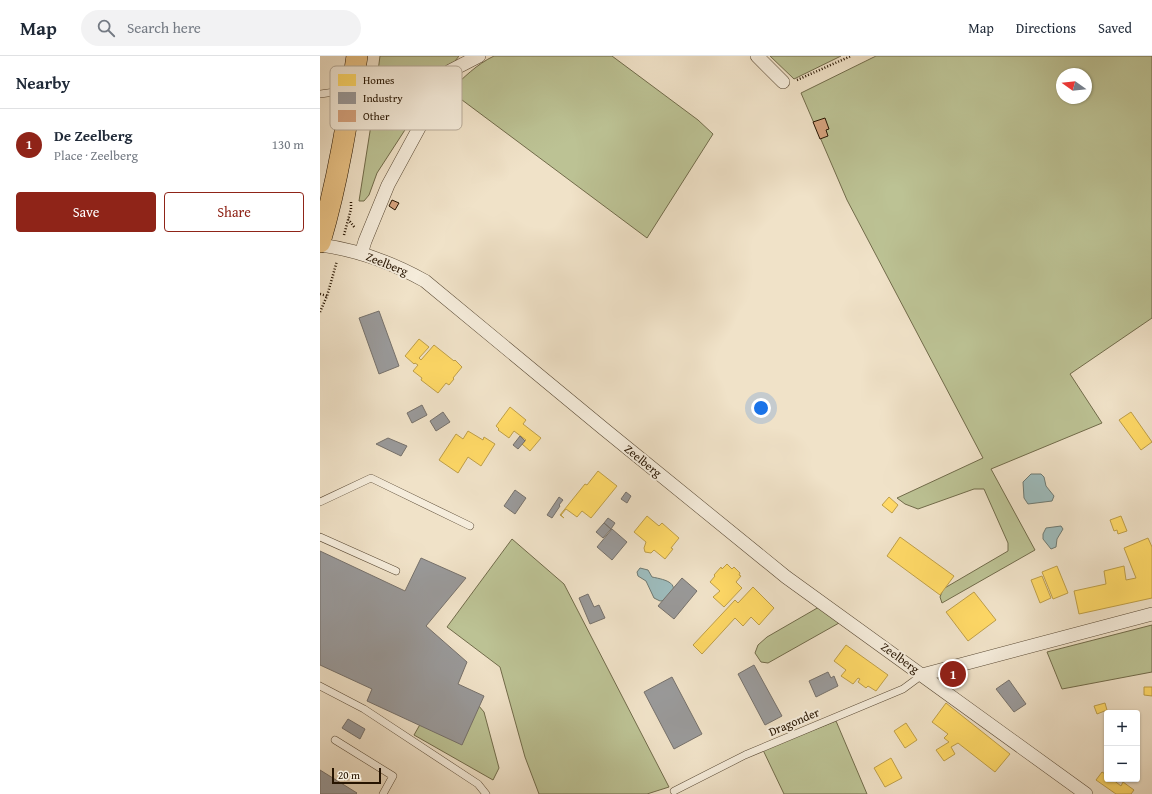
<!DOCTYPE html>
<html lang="en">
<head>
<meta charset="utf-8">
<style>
  :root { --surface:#fff; --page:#f2f2f3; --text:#1f2937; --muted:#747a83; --line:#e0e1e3; --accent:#8f2418 }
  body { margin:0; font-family:"Gentium Book Plus",serif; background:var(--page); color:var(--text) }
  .controls { position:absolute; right:12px; bottom:12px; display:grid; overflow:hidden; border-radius:4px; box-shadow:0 1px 3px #0004 }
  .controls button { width:36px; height:36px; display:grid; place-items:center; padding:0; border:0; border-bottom:1px solid var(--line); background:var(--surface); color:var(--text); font:20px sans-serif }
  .compass { position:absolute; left:736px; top:12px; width:36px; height:36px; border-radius:50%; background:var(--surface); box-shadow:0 1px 3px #0004; rotate:285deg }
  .scale { position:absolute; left:12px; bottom:10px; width:49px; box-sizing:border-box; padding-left:4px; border:2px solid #261401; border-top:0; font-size:11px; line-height:14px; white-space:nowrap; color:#261401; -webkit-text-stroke:3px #f5ecdb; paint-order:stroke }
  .you { position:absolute; left:441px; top:352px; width:14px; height:14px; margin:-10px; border:3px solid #fff; border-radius:50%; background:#1a73e8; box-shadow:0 0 0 6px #1a73e833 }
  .badge { display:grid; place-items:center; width:26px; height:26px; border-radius:50%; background:var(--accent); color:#fff; font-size:13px; font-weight:700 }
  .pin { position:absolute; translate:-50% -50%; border:2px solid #fff; box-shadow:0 1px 4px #0006 }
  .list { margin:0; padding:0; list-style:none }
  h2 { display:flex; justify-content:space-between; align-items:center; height:52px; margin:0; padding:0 16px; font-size:17px }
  h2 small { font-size:13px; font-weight:400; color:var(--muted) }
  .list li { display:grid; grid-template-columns:26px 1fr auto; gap:12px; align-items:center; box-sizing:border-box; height:72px; padding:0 16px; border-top:1px solid var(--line) }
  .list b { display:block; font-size:15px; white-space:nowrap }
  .list p { margin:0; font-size:13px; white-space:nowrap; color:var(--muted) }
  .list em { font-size:13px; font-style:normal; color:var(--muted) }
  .actions { display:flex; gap:8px; padding:12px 16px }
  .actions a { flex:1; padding:9px 0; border:1px solid var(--accent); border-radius:4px; text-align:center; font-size:14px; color:var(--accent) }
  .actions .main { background:var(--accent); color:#fff }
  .icon { flex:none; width:22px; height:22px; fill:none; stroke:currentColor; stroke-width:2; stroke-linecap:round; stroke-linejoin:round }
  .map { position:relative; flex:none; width:832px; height:738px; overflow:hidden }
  header { display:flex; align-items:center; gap:24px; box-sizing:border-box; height:56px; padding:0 20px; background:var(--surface); border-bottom:1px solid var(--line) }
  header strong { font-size:19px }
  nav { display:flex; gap:22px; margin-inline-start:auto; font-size:14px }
  .search { width:280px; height:36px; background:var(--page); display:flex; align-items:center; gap:10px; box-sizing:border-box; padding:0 14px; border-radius:22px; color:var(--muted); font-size:15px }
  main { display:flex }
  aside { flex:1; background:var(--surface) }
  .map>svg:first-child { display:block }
  .green { fill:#bcc294; stroke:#716b4a; fill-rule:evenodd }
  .water { fill:#9dbcbd; stroke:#6d7972 }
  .homes { fill:#ffd966; stroke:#be9e48 }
  .industry { fill:#999; stroke:#76716b }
  .building { fill:#d6a37e; stroke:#261401 }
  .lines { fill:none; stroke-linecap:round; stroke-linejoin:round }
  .service-casing { stroke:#584833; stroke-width:8 }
  .minor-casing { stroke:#584833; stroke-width:14 }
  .primary-casing { stroke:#261401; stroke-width:22 }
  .path { stroke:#261401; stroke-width:2.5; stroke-dasharray:1 2; stroke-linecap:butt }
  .service { stroke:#f5ecdb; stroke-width:7 }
  .minor { stroke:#f5ecdb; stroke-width:13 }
  .primary { stroke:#e8c184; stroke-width:21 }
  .labels { text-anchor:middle; stroke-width:4; stroke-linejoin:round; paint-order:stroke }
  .street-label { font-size:12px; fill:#261401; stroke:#f5ecdb }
  .key { fill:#f5ecdb; stroke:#b7ab9a; stroke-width:1 }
  .key-label { font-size:11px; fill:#261401 }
</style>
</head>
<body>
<header>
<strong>Map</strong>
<div class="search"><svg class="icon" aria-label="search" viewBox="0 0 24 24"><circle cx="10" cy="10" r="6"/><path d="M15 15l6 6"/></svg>Search here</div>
<nav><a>Map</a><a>Directions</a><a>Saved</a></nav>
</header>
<main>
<aside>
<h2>Nearby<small></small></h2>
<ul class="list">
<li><span class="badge">1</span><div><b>De Zeelberg</b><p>Place · Zeelberg</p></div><em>130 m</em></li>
</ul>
<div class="actions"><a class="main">Save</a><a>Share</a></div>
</aside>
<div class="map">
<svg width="832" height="738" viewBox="0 0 832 738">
  <rect width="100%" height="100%" fill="#f0e2c8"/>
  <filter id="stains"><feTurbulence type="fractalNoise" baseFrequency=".005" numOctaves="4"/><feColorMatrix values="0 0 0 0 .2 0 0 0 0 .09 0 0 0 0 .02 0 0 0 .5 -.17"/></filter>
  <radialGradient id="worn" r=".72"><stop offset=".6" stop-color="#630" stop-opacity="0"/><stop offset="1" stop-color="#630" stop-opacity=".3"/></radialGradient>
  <path class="green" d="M60 0H139L105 43 57 117 49 139 44 145H39L51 69Z
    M174 0H292L378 64 393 78 327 182 130 35C143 22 157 8 174 0Z
    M450 0H521L474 23Z
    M556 0H832V262L750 318 782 367 671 413 715 494 622 547 620 541 623 533 688 495V487L664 433H654L598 453 585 448 577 442 663 402 527 144 481 37ZM742 18H766V42H742Z
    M192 483 244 528 349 731 327 738H219L205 701 180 611 127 571Z
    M499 551 519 567 448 607 441 606 435 597 438 589 447 581Z
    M832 569V616L742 633 727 596Z
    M126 623 147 636 164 656 179 712 173 724 94 679Z
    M516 665 547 738H464L443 694Z"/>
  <path class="water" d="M711 418H721L724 421 726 430 734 440 732 445 708 448 704 442 703 426Z
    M741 470 743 473 737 483 736 491 731 493 723 483V478L726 472Z
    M320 512 328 514 332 521C347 524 361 527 349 544L340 545 334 542 326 525 318 520 317 516Z"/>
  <path class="homes" d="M99 283 109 291 99 302 101 304 114 289 134 305 135 304 142 311 133 322 134 323 129 329 126 327 118 337 101 324 102 322 93 315 98 309 95 307 94 308 85 300Z
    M190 351 206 364 203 368 221 382 210 395 202 388 206 384 194 375 189 382 178 374 179 373 176 370Z
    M811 356 832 386 821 394 799 364Z
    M148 375 163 384 164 381 175 388 161 410 148 401 138 417 119 404 136 378 143 383Z
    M278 415 297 430 271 462 262 455 257 461 246 453 241 459 244 462 240 459 265 428 267 429Z
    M569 441 578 449 572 457 562 449Z
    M327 460 339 470 342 467 359 482 351 492 353 493 345 503 334 494 331 497 325 496 324 492 326 486 314 476Z
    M801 460 807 475 798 478 797 474 794 475 790 464Z
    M580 481 634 520 620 539 567 500Z
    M828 482 832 491V542L759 558 754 535 786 528 784 515 804 510 806 524 816 522 804 492Z
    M407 508 412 513 414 511 420 517 419 519 421 520 416 526 422 532 404 551 393 541 400 535 390 526 395 520 394 519 401 511 402 513Z
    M737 510 748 537 733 543 722 516Z
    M722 520 731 542 720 547 711 524Z
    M433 531 454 552 439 569 431 561 423 570 415 562 382 598 373 589 415 544 418 547Z
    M654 536 676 564 648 585 626 556Z
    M526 589 568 619 556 635 548 630 546 632 538 626 540 623 538 622 533 628 521 620 526 614 514 605Z
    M824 631H832V640L824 639Z
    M626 647 690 698 675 716 638 687 631 691 635 698 624 705 616 694 629 686 624 682 628 678 612 666Z
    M785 647 787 654 777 658 774 650Z
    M586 667 597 684 585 692 574 675Z
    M571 702 582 722 565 731 554 712Z
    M782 716 787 719V723H792L801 730 803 726 814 734 811 738H796L776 724Z"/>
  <path class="industry" d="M59 255 79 310 59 318 39 262Z
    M102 349 107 359 92 367 87 357Z
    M123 356 130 366 116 375 110 365Z
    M200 380 205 385 198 393 193 389Z
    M68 382 87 390 81 400 56 388Z
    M195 434 206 442 195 458 184 450Z
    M306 436 311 440 307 447 301 443Z
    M239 441 243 444 239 449 240 450 232 462 227 459Z
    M288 462 295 467 291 473 284 467Z
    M284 467 291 473 283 482 276 476Z
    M292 473 307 486 292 504 277 491Z
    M0 495 85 535 101 502 146 522 106 570 147 606 138 628 164 640 142 689 47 645 52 633 0 609Z
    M362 522 377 535 354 563 338 550Z
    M268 538 274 551 279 549 285 562 270 568 259 542Z
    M434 609 462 660 445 669 418 618Z
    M508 616 511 622 514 620 518 630 496 641 489 625Z
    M352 621 382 678 354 693 324 636Z
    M689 624 706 648 694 656 676 633Z
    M28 663 45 673 40 683 22 672Z
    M0 714 37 737 36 738H0Z"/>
  <path class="building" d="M505 62 509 73 506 74 508 80 500 83 493 66Z
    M72 144 79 147 75 154 69 150Z"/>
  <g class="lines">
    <g class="service-casing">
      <path id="service" d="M0 38 29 34
        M0 446 51 422 150 470
        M0 481 76 515
        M0 630 44 653 158 728 166 738
        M15 684 73 720 63 738
        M354 735 425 699 583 633 602 619"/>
    </g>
    <g class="minor-casing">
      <path id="minor" d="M437 0 463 26
        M0 189C38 194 71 206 105 225L284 373 466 521 766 738
        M41 198 45 185 68 129 130 15 159 0
        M602 619 832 558"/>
    </g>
    <g class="primary-casing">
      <path id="primary" d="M0 186C18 125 28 62 37 0"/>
    </g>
    <path class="path" d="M477 24 531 0
      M28 163 35 172
      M24 179 31 153V145
      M0 238 7 240
      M0 256 7 240 17 205"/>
    <use href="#service" class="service"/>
    <use href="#minor" class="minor"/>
    <use href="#primary" class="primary"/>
  </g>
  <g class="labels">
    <g class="street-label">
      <text transform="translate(67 208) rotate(22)" y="4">Zeelberg</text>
      <text transform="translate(323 405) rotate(39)" y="4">Zeelberg</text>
      <text transform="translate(580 602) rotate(36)" y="4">Zeelberg</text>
      <text transform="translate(474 666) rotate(-23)" y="4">Dragonder</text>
    </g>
  </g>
  <rect x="10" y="10" width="132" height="64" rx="6" class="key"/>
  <rect x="18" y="18" width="18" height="12" fill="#ffd966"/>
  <rect x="18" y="36" width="18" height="12" fill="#999"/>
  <rect x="18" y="54" width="18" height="12" fill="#d6a37e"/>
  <g class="key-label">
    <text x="43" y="28">Homes</text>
    <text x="43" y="46">Industry</text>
    <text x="43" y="64">Other</text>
  </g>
  <rect width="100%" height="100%" filter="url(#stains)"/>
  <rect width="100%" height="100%" fill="url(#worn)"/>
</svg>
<div class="controls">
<button>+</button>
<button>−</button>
</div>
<svg class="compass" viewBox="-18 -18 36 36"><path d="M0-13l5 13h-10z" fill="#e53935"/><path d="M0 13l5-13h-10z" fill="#747a83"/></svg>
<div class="scale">20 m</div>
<div class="you"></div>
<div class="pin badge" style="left:633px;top:618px">1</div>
</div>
</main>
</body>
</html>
